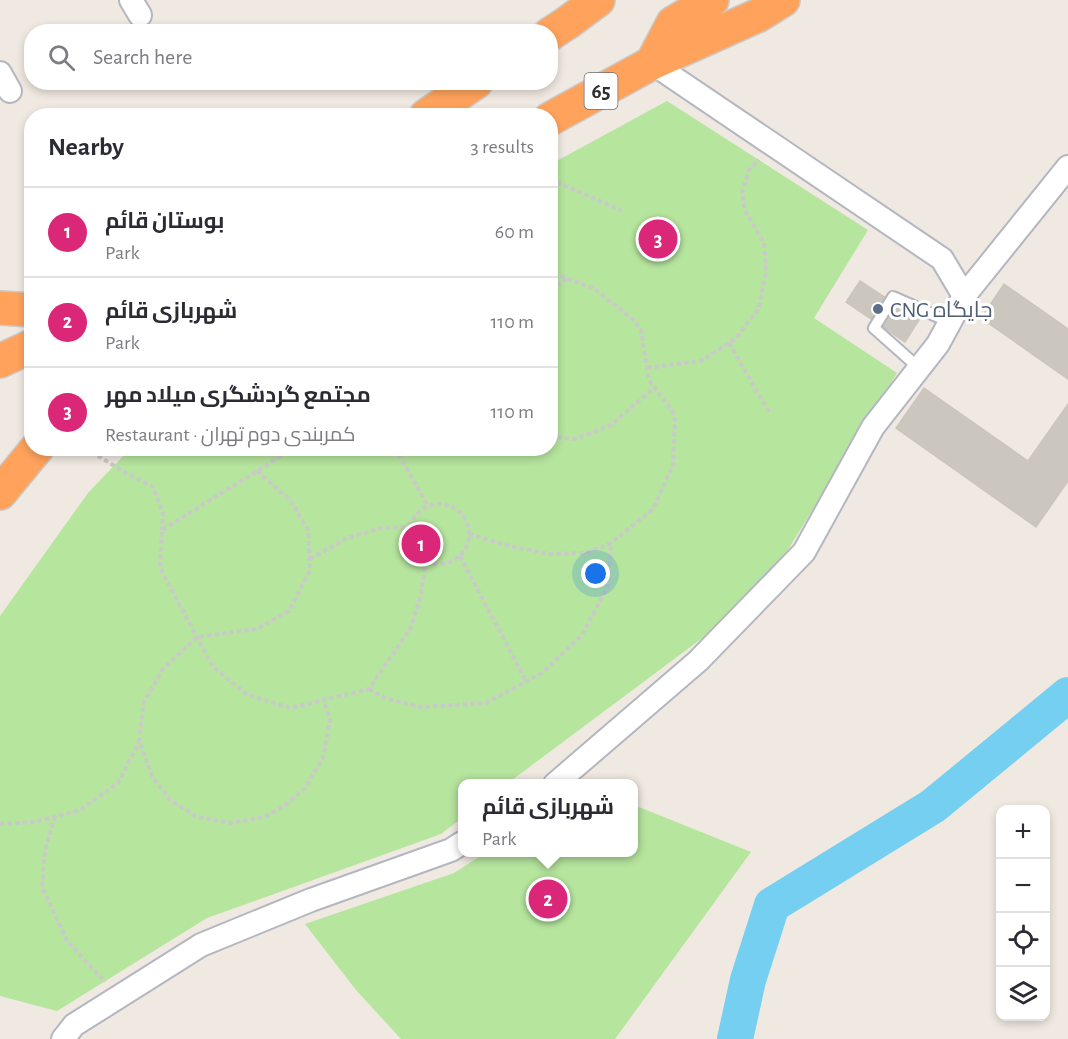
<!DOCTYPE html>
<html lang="en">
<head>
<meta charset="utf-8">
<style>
  :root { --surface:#fff; --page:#f2f2f3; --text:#2b2b33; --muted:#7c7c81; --line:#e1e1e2; --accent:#db2777 }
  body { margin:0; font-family:"Alegreya Sans",Cairo,sans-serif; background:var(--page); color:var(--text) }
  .controls { position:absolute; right:18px; bottom:18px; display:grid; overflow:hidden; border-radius:12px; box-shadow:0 3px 9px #0003 }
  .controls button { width:54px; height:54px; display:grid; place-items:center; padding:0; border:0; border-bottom:2px solid var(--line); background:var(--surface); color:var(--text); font:30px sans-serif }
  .you { position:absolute; left:596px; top:574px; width:21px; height:21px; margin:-15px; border:4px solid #fff; border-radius:50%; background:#1a73e8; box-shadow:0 0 0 9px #1a73e833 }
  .badge { display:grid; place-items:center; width:39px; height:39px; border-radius:50%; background:var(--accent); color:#fff; font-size:20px; font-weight:700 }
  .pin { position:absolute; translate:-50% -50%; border:3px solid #fff; box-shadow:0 2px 6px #0006 }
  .popup { position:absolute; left:458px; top:779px; width:180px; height:78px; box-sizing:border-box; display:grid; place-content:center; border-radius:12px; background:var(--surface); filter:drop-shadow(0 2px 4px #0005); font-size:20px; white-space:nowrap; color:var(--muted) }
  .popup b { font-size:22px; color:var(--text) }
  .popup::after { content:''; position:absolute; left:50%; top:100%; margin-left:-12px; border:12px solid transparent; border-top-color:var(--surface) }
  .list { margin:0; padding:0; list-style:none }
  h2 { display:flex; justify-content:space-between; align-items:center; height:78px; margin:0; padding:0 24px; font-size:26px }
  h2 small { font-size:20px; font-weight:400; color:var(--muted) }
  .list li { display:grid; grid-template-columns:39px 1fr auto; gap:18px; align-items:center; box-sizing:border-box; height:90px; padding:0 24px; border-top:2px solid var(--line) }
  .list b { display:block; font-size:22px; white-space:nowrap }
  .list p { margin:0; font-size:20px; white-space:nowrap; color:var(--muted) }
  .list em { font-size:20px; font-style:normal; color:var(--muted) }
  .icon { flex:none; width:33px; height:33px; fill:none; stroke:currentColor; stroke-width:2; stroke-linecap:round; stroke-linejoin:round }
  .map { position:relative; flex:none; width:1068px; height:1039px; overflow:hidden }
  .search { position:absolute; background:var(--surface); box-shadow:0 3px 9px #0003; left:24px; top:24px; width:534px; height:66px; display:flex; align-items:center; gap:15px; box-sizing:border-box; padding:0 21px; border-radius:24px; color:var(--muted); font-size:22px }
  .panel { position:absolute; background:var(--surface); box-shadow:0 3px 9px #0003; left:24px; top:108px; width:534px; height:348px; border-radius:24px }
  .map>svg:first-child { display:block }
  .green { fill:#b6e59e }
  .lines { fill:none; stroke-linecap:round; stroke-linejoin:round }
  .river { stroke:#75cff0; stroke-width:36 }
  .building { fill:#cbc7bf; stroke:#cbc5ba; stroke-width:1.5 }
  .lane-casing { stroke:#b4b7c1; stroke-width:14 }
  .street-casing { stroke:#b4b7c1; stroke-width:26 }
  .highway-casing { stroke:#c9c9c9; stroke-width:36 }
  .path { stroke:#c9c9c9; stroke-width:4; stroke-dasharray:4.5 3; stroke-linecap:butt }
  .lane { stroke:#fff; stroke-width:10 }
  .street { stroke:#fff; stroke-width:22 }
  .highway { stroke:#ffa35c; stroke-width:33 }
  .service-dot { fill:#5c6f8a; stroke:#fff; stroke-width:2 }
  .labels { text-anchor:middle; stroke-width:6; stroke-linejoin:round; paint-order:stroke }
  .shield { fill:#fff; stroke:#6d6d6d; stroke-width:1.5 }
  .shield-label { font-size:21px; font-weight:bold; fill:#2e2e2e }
  .service-label { font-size:22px; fill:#4e5e75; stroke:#fff; text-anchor:start }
</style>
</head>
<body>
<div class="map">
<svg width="1068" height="1039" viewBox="0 0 1068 1039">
  <rect width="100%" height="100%" fill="#efe9e1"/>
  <path class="green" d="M667 101 868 230 814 318 897 373 760 595 508 783 462 784V818L441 834 207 918 57 1011 0 996V616L88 493 130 449 550 448 551 164Z
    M634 805 751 852 615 1039H401L356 990 305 924 454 873 485 853 634 852Z"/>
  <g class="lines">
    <path class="river" d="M735 1039 748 980 772 905 933 806 1068 695"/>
  </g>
  <path class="building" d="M860 281 919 320 905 342 846 302Z
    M1004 284 1068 329V379L981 318Z
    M924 388 1028 461 1068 404V481L1036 527 896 428Z"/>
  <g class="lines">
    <g class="lane-casing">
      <path id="lane" d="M919 368 874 328 893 297 950 322"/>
    </g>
    <g class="street-casing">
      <path id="street" d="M131 0 140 15
        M0 73 10 91
        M964 296 1068 167
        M555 784 698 661 804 552 873 427 938 344 964 296 942 259 652 63
        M63 1039 74 1025 201 945 311 900 451 850 462 843"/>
    </g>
    <g class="highway-casing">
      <path id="highway" d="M550 34 567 23 598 0
        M652 63 673 23 712 0
        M426 116 476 82
        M550 119 652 63 759 15 783 0
        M0 308 32 310
        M0 361 32 346
        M0 493 37 448"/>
    </g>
    <path class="path" d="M550 179 622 211
      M550 289 567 279
      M729 343 769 412
      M647 368 701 361 735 339 758 310 766 272 764 243 745 211 742 193 749 170 759 160
      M550 437 575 439 611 425 655 387
      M85 448 126 473 153 487 163 513 162 530
      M294 448 162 530 160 568 213 667 248 695 291 708 369 689 410 629 420 599 426 562
      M395 448 428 506
      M257 471 291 501 308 530 310 570 289 611 256 629 197 637 163 669 144 702 139 741 153 778 170 800 197 817 231 823 264 817 283 807 305 788 323 758 330 721 324 700
      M409 534a30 30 0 1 1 60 0a30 30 0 1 1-60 0Z
      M469 534 510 546 549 554 586 553 611 543 653 509 673 465 675 415 649 380 641 330 635 321 593 288 550 272
      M460 556 526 681
      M310 559 347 538 381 528 409 527
      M369 689 387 699 422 707 486 703 542 673 582 635 608 586 611 543
      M55 816 45 851 42 887 67 941 105 982
      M0 824 35 822 80 810 118 783 139 742"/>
    <use href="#lane" class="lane"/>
    <use href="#street" class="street"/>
    <use href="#highway" class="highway"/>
  </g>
  <circle class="service-dot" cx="878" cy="309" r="6"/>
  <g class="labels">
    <rect class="shield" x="584.5" y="73" width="33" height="36" rx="4.5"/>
    <g class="shield-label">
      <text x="601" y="98">65</text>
    </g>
    <g class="service-label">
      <text x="890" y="317">CNG جایگاه</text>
    </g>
  </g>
</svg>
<div class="controls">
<button>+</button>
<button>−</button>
<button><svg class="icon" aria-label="locate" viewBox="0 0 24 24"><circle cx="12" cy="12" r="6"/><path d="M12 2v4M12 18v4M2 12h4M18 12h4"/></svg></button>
<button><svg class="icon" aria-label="layers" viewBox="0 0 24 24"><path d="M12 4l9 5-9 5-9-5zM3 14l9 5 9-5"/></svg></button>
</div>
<div class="you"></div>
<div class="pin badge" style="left:421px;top:544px">1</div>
<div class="pin badge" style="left:548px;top:899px">2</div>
<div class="popup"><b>شهربازی قائم</b>Park</div>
<div class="pin badge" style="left:658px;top:239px">3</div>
<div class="search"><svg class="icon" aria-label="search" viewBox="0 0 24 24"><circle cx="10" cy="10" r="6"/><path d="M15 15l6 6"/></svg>Search here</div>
<section class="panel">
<h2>Nearby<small>3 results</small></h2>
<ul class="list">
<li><span class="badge">1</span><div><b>بوستان قائم</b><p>Park</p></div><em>60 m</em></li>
<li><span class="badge">2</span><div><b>شهربازی قائم</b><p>Park</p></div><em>110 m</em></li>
<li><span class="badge">3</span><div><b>مجتمع گردشگری میلاد مهر</b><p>Restaurant · کمربندی دوم تهران</p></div><em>110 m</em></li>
</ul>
</section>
</div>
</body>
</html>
